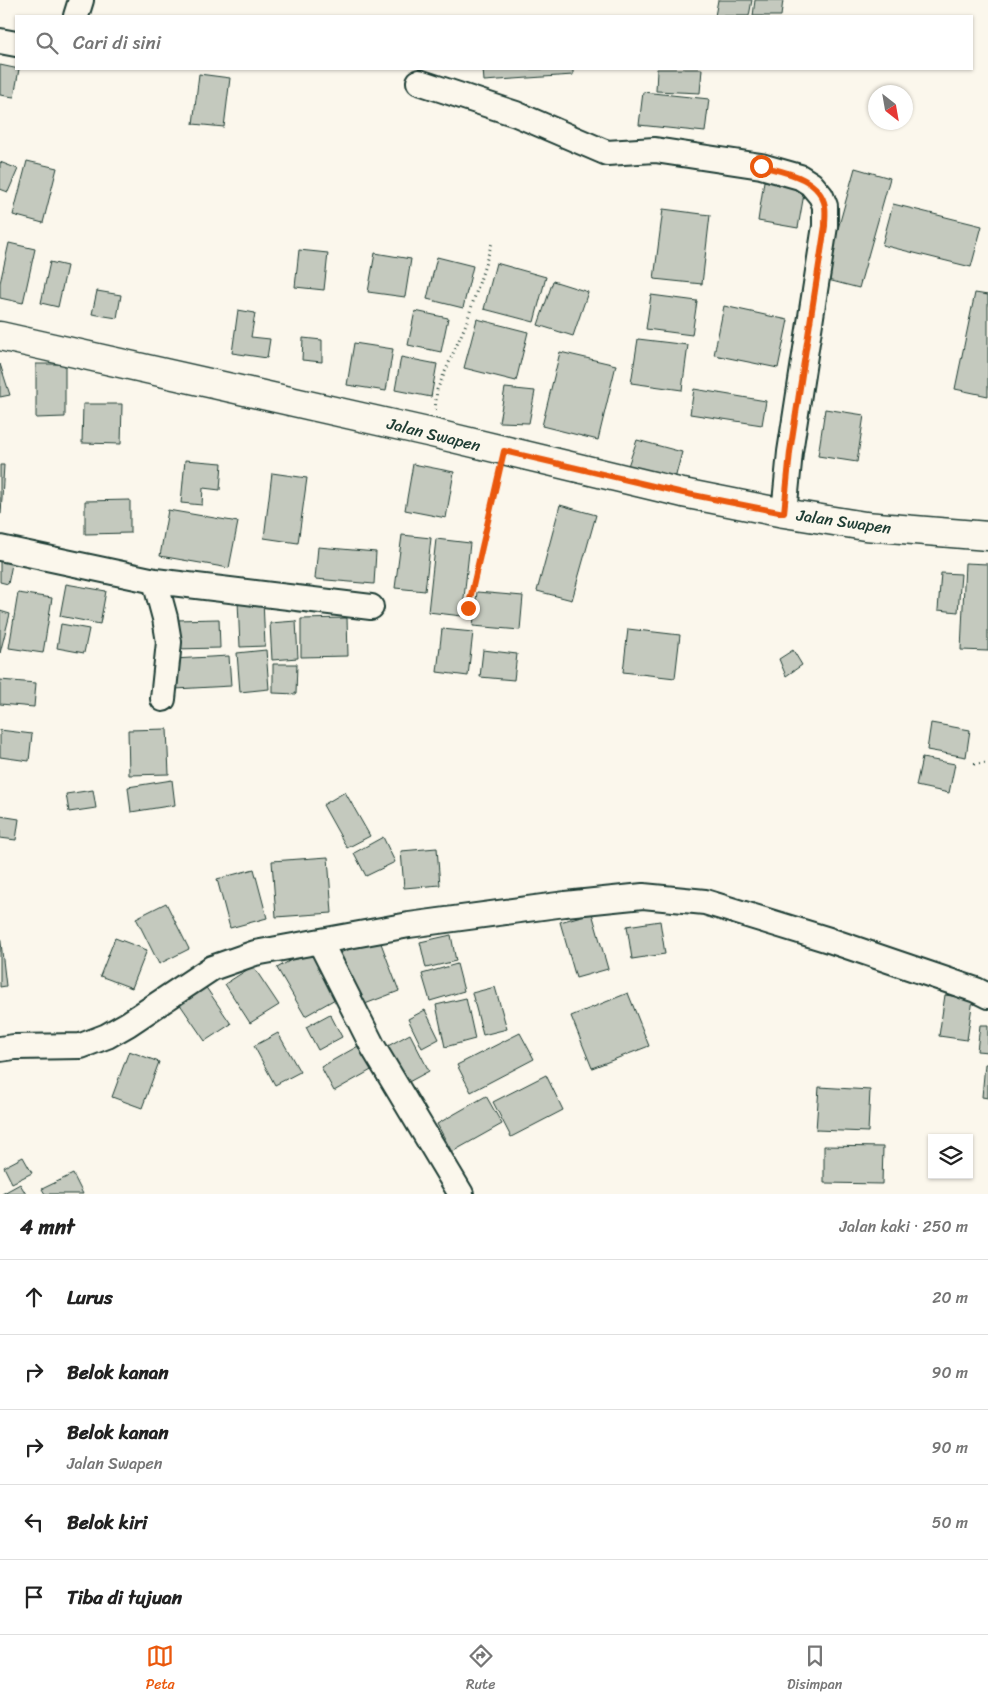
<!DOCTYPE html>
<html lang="id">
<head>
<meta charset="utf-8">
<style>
  :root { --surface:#fff; --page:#f2f2f2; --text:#222; --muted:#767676; --line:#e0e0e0; --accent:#ea580c }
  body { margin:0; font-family:Sriracha,sans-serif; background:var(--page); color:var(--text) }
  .controls { position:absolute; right:15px; bottom:15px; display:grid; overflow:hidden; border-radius:0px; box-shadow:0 1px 4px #0004 }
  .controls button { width:45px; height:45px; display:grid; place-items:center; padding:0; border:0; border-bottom:1px solid var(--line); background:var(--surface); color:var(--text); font:25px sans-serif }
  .compass { position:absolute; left:868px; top:85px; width:45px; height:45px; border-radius:50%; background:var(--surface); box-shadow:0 1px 4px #0004; rotate:149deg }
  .stop { position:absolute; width:15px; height:15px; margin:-11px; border:4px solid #ea580c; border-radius:50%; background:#fff }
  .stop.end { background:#ea580c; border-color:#fff; box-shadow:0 1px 5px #0008 }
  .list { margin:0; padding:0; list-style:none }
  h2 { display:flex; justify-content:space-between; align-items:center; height:65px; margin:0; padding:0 20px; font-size:21px }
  h2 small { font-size:16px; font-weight:400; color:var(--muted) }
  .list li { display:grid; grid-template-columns:32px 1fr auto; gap:15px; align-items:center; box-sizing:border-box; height:75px; padding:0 20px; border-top:1px solid var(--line) }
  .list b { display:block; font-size:19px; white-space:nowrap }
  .list p { margin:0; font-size:16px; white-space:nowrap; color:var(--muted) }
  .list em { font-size:16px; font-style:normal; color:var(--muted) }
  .icon { flex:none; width:28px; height:28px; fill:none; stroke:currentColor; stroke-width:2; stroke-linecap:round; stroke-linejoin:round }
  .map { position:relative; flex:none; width:988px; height:1194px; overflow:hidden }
  .search { position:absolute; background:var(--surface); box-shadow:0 1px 4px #0004; left:15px; right:15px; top:15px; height:55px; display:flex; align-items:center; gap:12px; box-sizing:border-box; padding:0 18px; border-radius:0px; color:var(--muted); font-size:19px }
  .sheet { height:440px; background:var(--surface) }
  nav { display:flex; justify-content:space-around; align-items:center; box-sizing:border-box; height:70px; border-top:1px solid var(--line); background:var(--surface); font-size:14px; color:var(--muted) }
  nav a { display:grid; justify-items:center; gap:2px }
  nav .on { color:var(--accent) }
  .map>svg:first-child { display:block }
  .building { fill:#c4c9be; stroke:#1f3d34 }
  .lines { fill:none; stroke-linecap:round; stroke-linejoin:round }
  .minor-casing { stroke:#1f3d34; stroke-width:28 }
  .secondary-casing { stroke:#1f3d34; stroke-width:31 }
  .path { stroke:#1f3d34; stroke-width:3; stroke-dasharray:1 4; stroke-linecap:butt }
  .minor { stroke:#fbf7ec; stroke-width:24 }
  .secondary { stroke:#fbf7ec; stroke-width:28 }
  .route { stroke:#ea580c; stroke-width:6 }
  .labels { text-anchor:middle; stroke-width:4; stroke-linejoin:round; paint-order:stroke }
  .street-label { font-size:16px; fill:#1f3d34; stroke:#fbf7ec }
</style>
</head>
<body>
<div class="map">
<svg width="988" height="1194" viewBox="0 0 988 1194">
  <rect width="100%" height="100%" fill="#fbf7ec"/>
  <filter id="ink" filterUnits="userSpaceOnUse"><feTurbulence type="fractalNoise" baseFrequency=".02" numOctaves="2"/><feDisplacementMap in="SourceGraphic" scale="10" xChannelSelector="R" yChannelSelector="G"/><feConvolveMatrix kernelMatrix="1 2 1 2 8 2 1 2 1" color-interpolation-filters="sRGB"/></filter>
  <g filter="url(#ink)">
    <path class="building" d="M718 0H752L749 16H715Z
      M755 0H783L781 16H753Z
      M0 65 19 69 14 97 0 95Z
      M483 69H573V75L484 81Z
      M657 69H702L700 93 656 91Z
      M199 74 230 78 224 127 193 124Z
      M643 92 709 99 705 132 639 125Z
      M27 161 57 168 43 223 13 215Z
      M0 162 18 169 8 192 0 189Z
      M855 168 890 178 859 288 824 279Z
      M764 181 805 188 798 228 758 221Z
      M893 204 982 226 971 267 882 245Z
      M663 209 710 215 702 284 654 279Z
      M9 243 35 249 23 303 0 298V283Z
      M299 250 328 253 324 290 295 287Z
      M375 253 411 259 405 297 368 292Z
      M437 257 473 266 463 308 427 299Z
      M50 262 67 266 58 307 41 303Z
      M496 263 546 277 534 322 484 309Z
      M553 281 588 292 573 336 538 325Z
      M97 291 121 295 117 318 92 314Z
      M975 293 988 295V396L955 389Z
      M651 295 697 301 692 335 646 329Z
      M724 306 788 320 778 368 714 355Z
      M238 310 255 313 251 337 270 339 267 358 232 353Z
      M415 311 448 318 441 352 408 345Z
      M477 319 528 332 516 381 464 368Z
      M303 338 322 340V362L302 360Z
      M638 339 688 345 682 390 631 383Z
      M354 343 393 349 386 391 347 385Z
      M560 352 616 365 598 440 542 426Z
      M401 357 437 364 431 397 395 390Z
      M0 364 10 395 0 397Z
      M36 364H65V417L36 418Z
      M505 388 535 391 529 423 499 422Z
      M694 389 766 401 762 425 690 414Z
      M83 404H122L121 444 82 443Z
      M825 409 864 415 857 462 818 456Z
      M637 440 682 452 675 479 628 466Z
      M185 460 222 463 220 490 203 488 202 505 181 503Z
      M413 464 454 472 446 518 405 510Z
      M0 465H4L1 514H0Z
      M272 473 307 478 298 543 264 538Z
      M130 500V533L85 534V501Z
      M560 505 596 515 572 600 537 591Z
      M168 510 238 522 229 568 160 556Z
      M402 535 431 538 425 591 395 588Z
      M436 539 470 543 462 616 428 612Z
      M318 547 376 552 374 584 315 579Z
      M0 555 13 559 8 584 0 582Z
      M965 563 988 564V651L961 650Z
      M941 573 961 574 958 612 938 610Z
      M66 584 106 591 100 624 60 616Z
      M477 592 523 596 520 630 473 626Z
      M18 593 52 598 43 653 9 648Z
      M263 600 265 646 240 647 238 601Z
      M0 611 10 614 0 653Z
      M347 618 348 656 301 657V619Z
      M219 619 220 648 175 649V620Z
      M296 621 298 658 272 660 270 623Z
      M61 624 89 629 84 653 57 648Z
      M442 629 473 632 468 676 437 672Z
      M628 629 680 635 675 678 623 672Z
      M266 650 269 689 240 692 237 653Z
      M483 650 517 654 514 680 480 677Z
      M793 650 802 665 786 676 779 659Z
      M229 656 231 686 175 689 173 659Z
      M273 664H297L296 694 273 693Z
      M0 680 36 683 34 707 0 704Z
      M931 723 970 730 966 757 927 750Z
      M167 729 169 774 129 775 128 730Z
      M0 730 32 734 29 761 0 757Z
      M922 758 955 764 949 793 916 786Z
      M172 780 175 805 131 812 128 787Z
      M93 790 96 808 69 812 66 794Z
      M345 792 370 836 347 848 323 805Z
      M0 816 19 819 16 840 0 838Z
      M383 837 395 862 366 876 354 853Z
      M437 848 440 885 404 888 401 851Z
      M328 857 332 913 276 917 272 861Z
      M254 869 267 918 230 928 217 879Z
      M166 903 189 949 159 964 136 918Z
      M592 913 608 969 576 978 560 922Z
      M660 921 665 954 632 959 627 926Z
      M0 934 6 986 0 987Z
      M451 935 456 961 426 968 420 942Z
      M115 938 147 950 132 988 100 976Z
      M379 938 399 991 357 1007 337 954Z
      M309 950 337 998 305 1016 277 968Z
      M457 964 464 991 430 1001 422 974Z
      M253 966 279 1005 250 1023 225 984Z
      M205 986 231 1024 205 1041 179 1003Z
      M495 987 507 1029 483 1035 472 993Z
      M628 993 649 1046 592 1068 571 1016Z
      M945 995 973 999 967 1040 939 1036Z
      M466 998 475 1039 445 1047 436 1005Z
      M425 1010 439 1039 422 1048 408 1019Z
      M330 1014 342 1037 318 1050 306 1027Z
      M980 1025H988V1052L977 1051Z
      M278 1033 300 1072 275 1085 254 1046Z
      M520 1033 534 1059 471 1092 457 1065Z
      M410 1034 429 1071 405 1084 386 1047Z
      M360 1045 373 1069 334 1091 321 1067Z
      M129 1051 159 1062 142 1108 112 1097Z
      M985 1064H988V1098L982 1097Z
      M546 1075 563 1110 511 1137 493 1102Z
      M819 1087 870 1090 868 1132 816 1130Z
      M486 1096 502 1124 452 1152 437 1124Z
      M824 1146 883 1147 882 1184 824 1183Z
      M23 1157 32 1173 12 1183 4 1167Z
      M73 1174 83 1194H45L42 1189Z
      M20 1184 26 1194H2Z"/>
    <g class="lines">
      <g class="minor-casing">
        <path id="minor" d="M76 16 81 0
          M0 41 16 44
          M419 82 516 114 607 153 655 150 761 166 800 177 811 184 821 196 825 206V226L790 452 784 513
          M0 548 155 581 371 607
          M155 581 165 618 169 642 163 699
          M320 942 373 1047 461 1194
          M0 1049 14 1047 81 1046 107 1036 128 1024 212 968 255 953 409 925 565 904 643 896 705 902 829 940 976 990 988 996"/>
      </g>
      <g class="secondary-casing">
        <path id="secondary" d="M0 336 432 433 683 493 784 513 865 526 988 536"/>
      </g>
      <path class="path" d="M435 410 437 390 466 324 492 243
        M468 608 499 474
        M974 764 988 763"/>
      <use href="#minor" class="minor"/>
      <use href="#secondary" class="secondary"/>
    </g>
  </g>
  <g class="lines" filter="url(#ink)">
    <path class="route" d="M468 608 504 451 683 493 784 513 790 452 825 226C825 220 826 212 825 206 819 177 784 172 761 166"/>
  </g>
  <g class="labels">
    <g class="street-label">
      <text transform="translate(434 434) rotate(14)" y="6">Jalan Swapen</text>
      <text transform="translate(844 521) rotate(8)" y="6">Jalan Swapen</text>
    </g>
  </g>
</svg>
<div class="controls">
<button><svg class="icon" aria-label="layers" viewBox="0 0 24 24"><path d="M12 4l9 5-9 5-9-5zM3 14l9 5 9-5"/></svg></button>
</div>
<svg class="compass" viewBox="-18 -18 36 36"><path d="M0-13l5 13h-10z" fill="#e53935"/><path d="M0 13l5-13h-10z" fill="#767676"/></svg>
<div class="stop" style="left:761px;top:166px"></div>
<div class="stop end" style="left:468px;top:608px"></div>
<div class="search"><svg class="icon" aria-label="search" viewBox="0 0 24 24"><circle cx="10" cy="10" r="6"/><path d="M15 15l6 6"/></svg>Cari di sini</div>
</div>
<section class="sheet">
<h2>4 mnt<small>Jalan kaki · 250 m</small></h2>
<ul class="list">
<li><svg class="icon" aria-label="ahead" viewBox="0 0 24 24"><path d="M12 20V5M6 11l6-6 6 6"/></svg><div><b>Lurus</b></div><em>20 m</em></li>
<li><svg class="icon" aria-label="right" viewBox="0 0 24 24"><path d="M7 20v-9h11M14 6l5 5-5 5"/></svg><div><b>Belok kanan</b></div><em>90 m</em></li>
<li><svg class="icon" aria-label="right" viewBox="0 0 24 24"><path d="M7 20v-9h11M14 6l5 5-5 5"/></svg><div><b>Belok kanan</b><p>Jalan Swapen</p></div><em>90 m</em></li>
<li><svg class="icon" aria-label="left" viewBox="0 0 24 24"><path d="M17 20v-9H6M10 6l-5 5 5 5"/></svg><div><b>Belok kiri</b></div><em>50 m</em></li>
<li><svg class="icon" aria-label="arrive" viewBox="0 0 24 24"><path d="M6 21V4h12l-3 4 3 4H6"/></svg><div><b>Tiba di tujuan</b></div></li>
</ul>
</section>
<nav>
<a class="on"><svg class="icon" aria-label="map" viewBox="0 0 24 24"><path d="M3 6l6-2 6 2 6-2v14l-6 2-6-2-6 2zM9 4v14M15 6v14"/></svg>Peta</a>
<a><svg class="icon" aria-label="directions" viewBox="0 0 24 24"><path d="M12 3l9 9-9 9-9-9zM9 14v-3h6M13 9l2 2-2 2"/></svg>Rute</a>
<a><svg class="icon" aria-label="saved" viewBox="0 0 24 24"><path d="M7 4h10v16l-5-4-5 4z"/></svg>Disimpan</a>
</nav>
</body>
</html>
